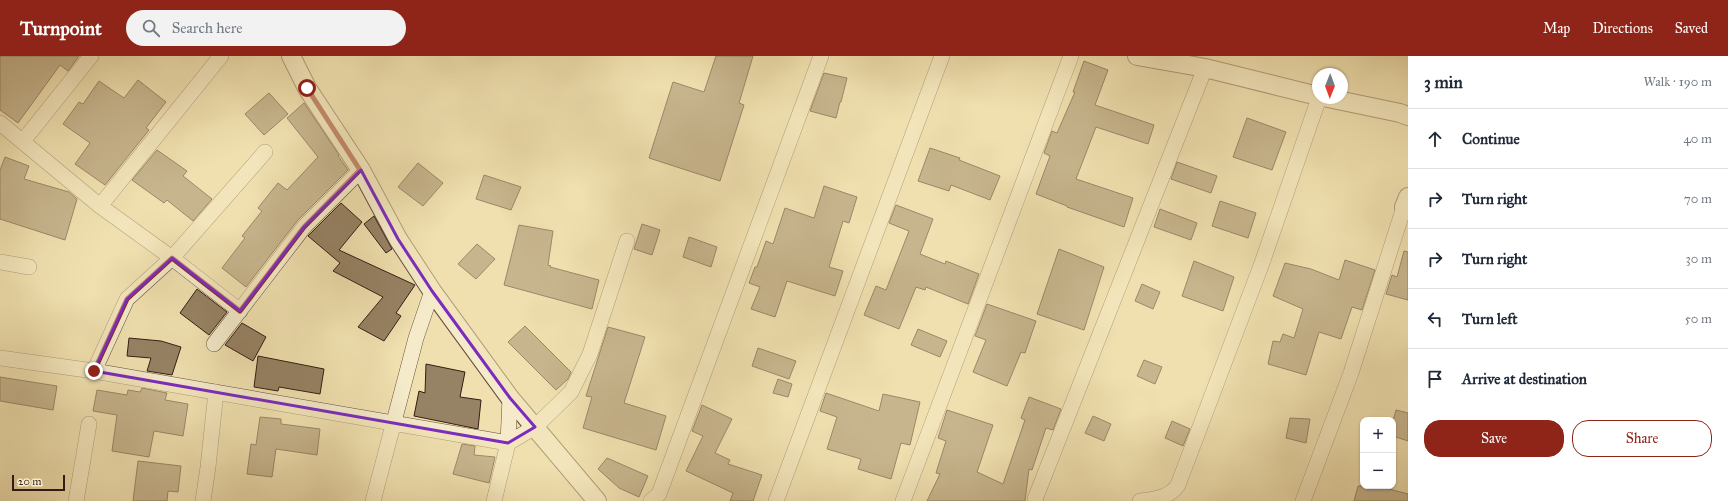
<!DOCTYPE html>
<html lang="en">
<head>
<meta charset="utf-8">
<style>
  :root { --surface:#fff; --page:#f2f2f3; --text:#1f2937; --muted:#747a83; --line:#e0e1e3; --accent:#8f2418 }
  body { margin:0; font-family:"IM FELL Great Primer",serif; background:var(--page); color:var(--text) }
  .controls { position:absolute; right:12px; bottom:12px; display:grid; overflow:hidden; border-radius:8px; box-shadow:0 1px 3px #0004 }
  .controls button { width:36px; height:36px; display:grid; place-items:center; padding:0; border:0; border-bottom:1px solid var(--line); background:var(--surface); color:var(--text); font:20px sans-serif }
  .compass { position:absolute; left:1312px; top:12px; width:36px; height:36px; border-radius:50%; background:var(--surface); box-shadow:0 1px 3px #0004; rotate:181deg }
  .scale { position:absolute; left:12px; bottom:10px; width:53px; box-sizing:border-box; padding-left:4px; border:2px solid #351c13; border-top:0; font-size:11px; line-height:14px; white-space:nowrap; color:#351c13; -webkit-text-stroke:3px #f5ebcb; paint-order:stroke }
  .stop { position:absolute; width:12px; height:12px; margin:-9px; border:3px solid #8f2418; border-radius:50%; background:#fff }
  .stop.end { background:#8f2418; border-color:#fff; box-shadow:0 1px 4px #0008 }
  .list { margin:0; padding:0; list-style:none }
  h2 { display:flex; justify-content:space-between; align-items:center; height:52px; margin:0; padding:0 16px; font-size:17px }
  h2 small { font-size:13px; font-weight:400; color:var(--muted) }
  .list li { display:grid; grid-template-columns:26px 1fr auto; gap:12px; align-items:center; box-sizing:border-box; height:60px; padding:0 16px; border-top:1px solid var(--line) }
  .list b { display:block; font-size:15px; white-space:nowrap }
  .list em { font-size:13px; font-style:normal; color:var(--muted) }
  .actions { display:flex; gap:8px; padding:12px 16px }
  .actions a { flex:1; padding:9px 0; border:1px solid var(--accent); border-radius:16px; text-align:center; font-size:14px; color:var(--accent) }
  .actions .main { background:var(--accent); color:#fff }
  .icon { flex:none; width:22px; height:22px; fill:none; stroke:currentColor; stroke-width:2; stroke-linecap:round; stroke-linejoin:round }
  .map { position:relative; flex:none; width:1408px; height:445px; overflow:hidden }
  header { display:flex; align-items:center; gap:24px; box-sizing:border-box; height:56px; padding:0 20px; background:var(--accent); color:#fff }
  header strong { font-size:19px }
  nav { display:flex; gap:22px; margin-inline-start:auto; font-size:14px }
  .search { width:280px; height:36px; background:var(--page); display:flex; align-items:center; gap:10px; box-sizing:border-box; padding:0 14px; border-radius:22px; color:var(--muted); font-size:15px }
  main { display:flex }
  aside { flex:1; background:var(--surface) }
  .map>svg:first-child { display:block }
  .building { fill:#968264; stroke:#351c13 }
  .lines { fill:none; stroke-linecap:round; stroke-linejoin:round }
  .minor-casing { stroke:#644d3a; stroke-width:16 }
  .tertiary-casing { stroke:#644d3a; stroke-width:20 }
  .minor { stroke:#f5ebcb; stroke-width:15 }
  .tertiary { stroke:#f5ebcb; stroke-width:18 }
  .route { stroke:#8f2418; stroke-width:5 }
  .marked { fill:none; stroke:#7b2cbf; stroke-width:3; stroke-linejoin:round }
</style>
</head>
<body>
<header>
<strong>Turnpoint</strong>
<div class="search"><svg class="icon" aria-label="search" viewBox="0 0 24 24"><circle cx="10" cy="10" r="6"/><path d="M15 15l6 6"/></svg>Search here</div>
<nav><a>Map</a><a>Directions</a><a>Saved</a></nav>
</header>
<main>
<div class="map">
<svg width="1408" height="445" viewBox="0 0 1408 445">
  <rect width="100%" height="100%" fill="#f0e0af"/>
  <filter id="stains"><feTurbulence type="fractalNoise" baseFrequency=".005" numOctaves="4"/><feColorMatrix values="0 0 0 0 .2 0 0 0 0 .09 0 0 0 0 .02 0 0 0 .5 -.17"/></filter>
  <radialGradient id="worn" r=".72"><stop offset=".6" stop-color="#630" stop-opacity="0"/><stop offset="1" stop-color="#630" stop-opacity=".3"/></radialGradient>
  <path class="building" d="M0 0H79L68 15 60 9 18 67 0 54Z
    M716 0H753L739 47 744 49 720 125 649 102 673 26 704 36Z
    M1084 5 1108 14 1095 49 1154 69 1148 88 1096 71 1076 123 1133 142 1124 171 1067 151V150L1036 138 1050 100 1044 97 1052 75 1057 77 1075 36H1073Z
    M824 17 847 22 841 46H840L836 62 810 55Z
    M138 24 166 46 146 72 149 74 105 129 75 108 90 87 63 68 79 46 83 48 99 25 124 42Z
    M269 37 288 58 264 79 245 58Z
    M304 47 339 99 338 100 348 114 297 165 246 231 222 212 245 182 242 180 262 155 258 152 278 127 287 134 318 101 287 62Z
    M1247 62 1286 76 1272 114 1233 101Z
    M930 92 960 102 959 104 1000 120 990 144 951 129 949 135 918 125Z
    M157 94 187 115 183 120 212 143 193 165 167 144 164 147 132 124Z
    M5 101 29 110 24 123 69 136 77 143 65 184 0 163V114Z
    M1177 106 1217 120 1211 137 1171 123Z
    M418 107 443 127 423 150 398 131Z
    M484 119 521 131 511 154 476 143Z
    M824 130 857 141 849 167 843 165 829 211 843 215 835 240 787 225 775 261 751 253 760 231 749 227 755 211H757L766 185 773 188 785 152 814 162Z
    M1220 145 1256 157 1248 182 1212 170Z
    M341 147 362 166 339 194 415 229 396 257 401 260 384 285 358 271 383 241 333 215 340 207 308 180Z
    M896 149 933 163 920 198 945 208 946 205 979 218 968 248 926 231 925 234 916 231 899 273 864 259 876 230 886 234 909 175 889 167Z
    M1160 153 1197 167 1191 184 1154 171Z
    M374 160 392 193 386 197 364 168Z
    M642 168 660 174 652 199 634 193Z
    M519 169 553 175 548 209 551 210 550 211 599 224 592 253 504 229Z
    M689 181 717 191 711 211 683 201Z
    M477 188 495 203 476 223 458 208Z
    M1059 193 1104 211 1084 274 1037 258Z
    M1404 195 1408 196V244L1386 238 1392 219 1397 221Z
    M1345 204 1375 214 1362 254 1352 251 1341 283 1319 276 1306 319 1268 308 1273 285 1280 286 1283 278 1294 282 1303 253 1273 240 1285 207 1311 213 1339 224Z
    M1194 205 1234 221 1223 255 1182 240Z
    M1142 228 1160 236 1153 253 1135 245Z
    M197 233 227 256 209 279 180 257Z
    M987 248 1036 265 1025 297 1021 296 1007 330 973 316 986 284 975 280Z
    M242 267 266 281 253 305 225 289Z
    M525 270 571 316 568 323 556 334 508 286Z
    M608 271 645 281 624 347 666 360 656 394 583 372 592 341 586 340Z
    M918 273 947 285 940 301 911 289Z
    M129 282 161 285 181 291 172 319 147 315 151 302 127 300Z
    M758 292 796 305 789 323 752 310Z
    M258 300 324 313 320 338 279 331 278 335 254 331Z
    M1144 304 1162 311 1155 328 1137 320Z
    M426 308 465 316 460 341 481 344 478 373 414 360 419 335 425 337Z
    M0 321 57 330 53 354 0 345Z
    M778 323 792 328 788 341 773 337Z
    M142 332 167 337 165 344 188 348 183 380 154 375 149 401 112 395 117 359 93 355 97 334 127 339 128 334 140 336Z
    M826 337 879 355 883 338 920 346 910 389 901 387 891 423 858 413 861 403 827 393 837 361 820 355Z
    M1029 341 1061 353 1053 374 1046 372 1032 414 1029 413 1025 445H927L940 418 936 417 946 385 938 382 947 354 993 369 977 416 1003 428 1025 364 1021 362Z
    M702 349 732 363 715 397 730 404 728 408 762 419 753 445H730L733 437 686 415 703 380 692 375Z
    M1396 354 1408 357V385L1393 380V365Z
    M1093 360 1111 368 1104 385 1085 377Z
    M260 361 281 363V368L320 373 317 399 276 393 272 421 247 418 251 388 256 389Z
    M1290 362 1310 363 1306 387 1286 382Z
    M1172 365 1190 373 1183 390 1165 382Z
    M462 388 475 390 474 399 495 401 489 427 453 418Z
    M607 402 648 420 639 441 619 432 598 413Z
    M138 405 181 410 178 436 168 435 167 445H133Z
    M1358 430H1378L1408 438V445H1354Z"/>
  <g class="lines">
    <g class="minor-casing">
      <path id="minor" d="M0 67 100 150 172 202 240 255
        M23 85 91 0
        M100 150 221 0
        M0 206 29 211
        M214 288 304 171 361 114
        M0 302 94 315 508 387 535 371 571 336 590 298 627 185
        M94 315 127 243 172 202 265 96
        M76 445 89 368
        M203 445 208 411 216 336
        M373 445 416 282 432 235
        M494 445 508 387 510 342
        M651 445 659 438 821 0
        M776 445 942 0
        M903 445 1071 0
        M1036 445 1035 443 1205 12
        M1140 445C1155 443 1169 442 1178 429L1262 207 1319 42
        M1303 445 1351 317 1404 151"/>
    </g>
    <g class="tertiary-casing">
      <path id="tertiary" d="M291 0 307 32 361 114 398 183 432 235 510 342 597 445
        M1137 0 1205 12 1318 40
        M1328 42 1400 57 1408 60
        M1408 141 1404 151 1408 152"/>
    </g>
    <use href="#minor" class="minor"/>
    <use href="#tertiary" class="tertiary"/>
  </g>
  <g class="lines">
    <path class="route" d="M94 315 127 243 172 202 240 255 304 171 360 114 307 32"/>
  </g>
  <path d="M0 0H1408V445H0ZM361 114 398 183 432 235 510 342 535 371 508 387 94 315 127 243 172 202 240 255 304 171Z" fill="#f0e0af" fill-opacity=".55" fill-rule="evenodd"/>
  <path class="marked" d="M361 114 398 183 432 235 510 342 535 371 508 387 94 315 127 243 172 202 240 255 304 171Z"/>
  <rect width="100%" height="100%" filter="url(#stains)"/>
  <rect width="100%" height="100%" fill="url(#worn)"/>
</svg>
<div class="controls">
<button>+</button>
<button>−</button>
</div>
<svg class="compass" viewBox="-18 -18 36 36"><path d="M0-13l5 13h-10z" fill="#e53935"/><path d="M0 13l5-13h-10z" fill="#747a83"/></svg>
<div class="scale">20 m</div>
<div class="stop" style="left:307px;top:32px"></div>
<div class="stop end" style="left:94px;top:315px"></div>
</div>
<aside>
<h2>3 min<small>Walk · 190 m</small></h2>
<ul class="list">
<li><svg class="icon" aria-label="ahead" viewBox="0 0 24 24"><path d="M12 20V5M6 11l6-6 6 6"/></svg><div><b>Continue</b></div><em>40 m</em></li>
<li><svg class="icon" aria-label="right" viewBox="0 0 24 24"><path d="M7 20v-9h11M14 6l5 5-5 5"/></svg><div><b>Turn right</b></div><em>70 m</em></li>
<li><svg class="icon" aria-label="right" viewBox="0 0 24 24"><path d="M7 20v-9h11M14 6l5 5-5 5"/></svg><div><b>Turn right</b></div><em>30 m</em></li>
<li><svg class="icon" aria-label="left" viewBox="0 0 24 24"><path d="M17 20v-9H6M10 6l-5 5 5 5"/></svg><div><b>Turn left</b></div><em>50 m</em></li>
<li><svg class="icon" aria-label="arrive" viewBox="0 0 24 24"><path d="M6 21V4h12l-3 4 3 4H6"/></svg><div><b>Arrive at destination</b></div></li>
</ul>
<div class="actions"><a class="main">Save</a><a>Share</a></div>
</aside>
</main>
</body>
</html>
